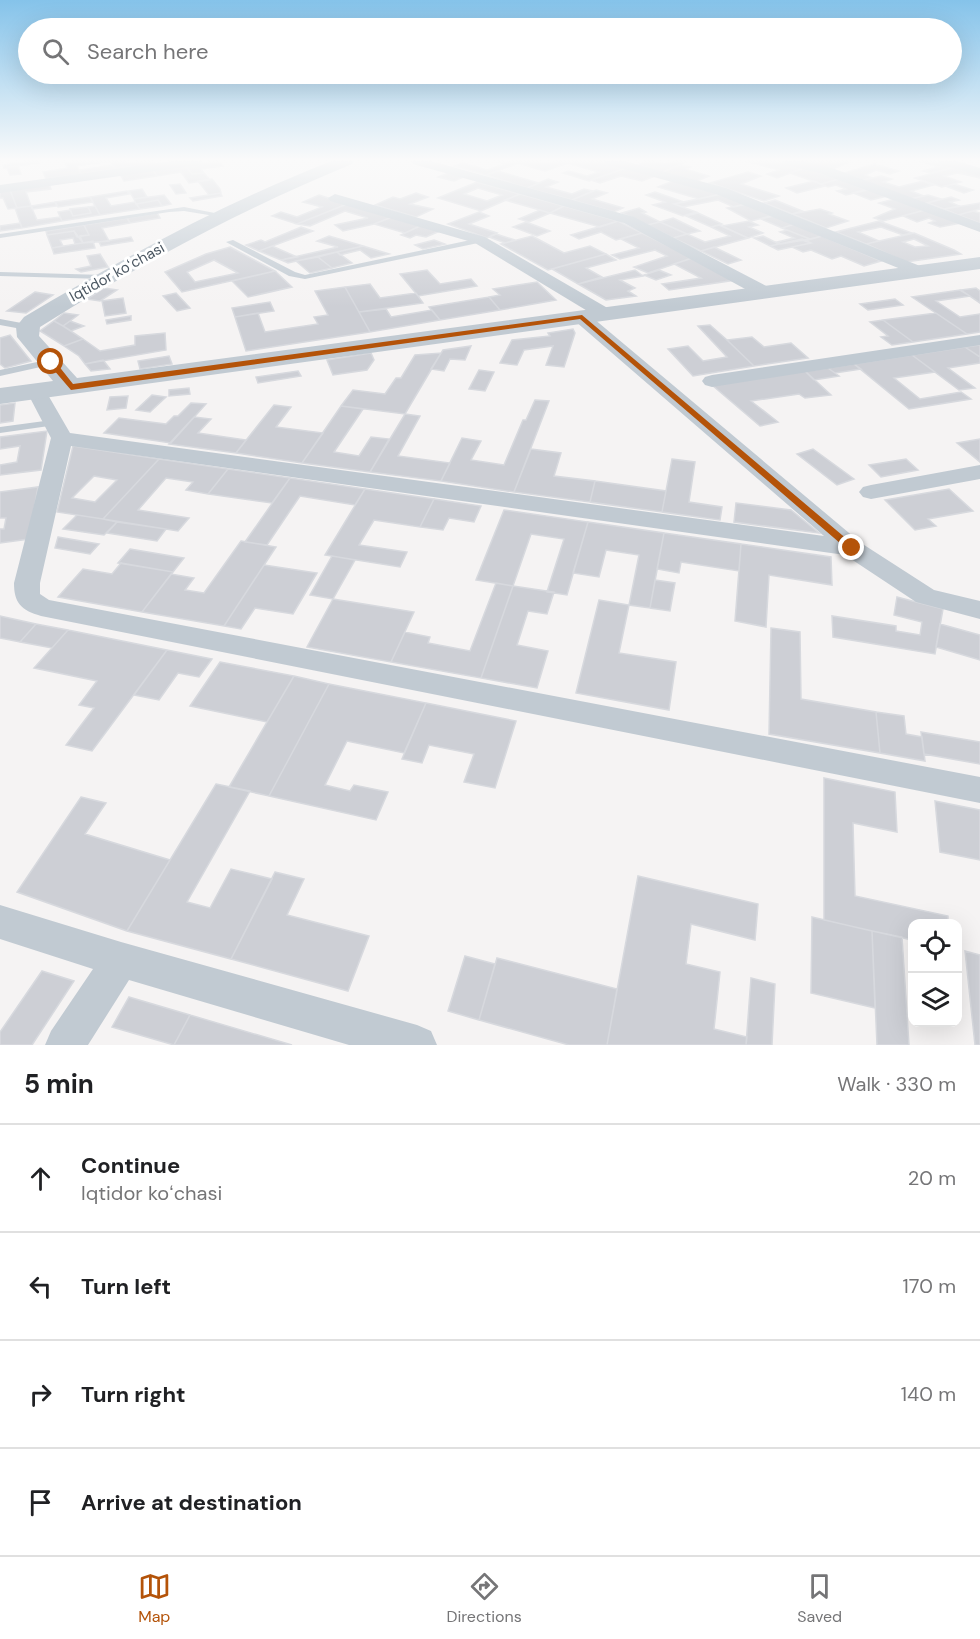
<!DOCTYPE html>
<html lang="en">
<head>
<meta charset="utf-8">
<style>
  :root { --surface:#fff; --page:#f6f6f6; --text:#202124; --muted:#757577; --line:#e0e0e0; --accent:#b45309 }
  body { margin:0; font-family:"DM Sans",sans-serif; background:var(--page); color:var(--text) }
  .controls { position:absolute; right:18px; bottom:18px; display:grid; overflow:hidden; border-radius:12px; box-shadow:0 6px 24px #0002 }
  .controls button { width:54px; height:54px; display:grid; place-items:center; padding:0; border:0; border-bottom:2px solid var(--line); background:var(--surface); color:var(--text); font:30px sans-serif }
  .stop { position:absolute; width:18px; height:18px; margin:-14px; border:4px solid #b45309; border-radius:50%; background:#fff }
  .stop.end { background:#b45309; border-color:#fff; box-shadow:0 2px 6px #0008 }
  .list { margin:0; padding:0; list-style:none }
  h2 { display:flex; justify-content:space-between; align-items:center; height:78px; margin:0; padding:0 24px; font-size:26px }
  h2 small { font-size:20px; font-weight:400; color:var(--muted) }
  .list li { display:grid; grid-template-columns:39px 1fr auto; gap:18px; align-items:center; box-sizing:border-box; height:108px; padding:0 24px; border-top:2px solid var(--line) }
  .list b { display:block; font-size:22px; white-space:nowrap }
  .list p { margin:0; font-size:20px; white-space:nowrap; color:var(--muted) }
  .list em { font-size:20px; font-style:normal; color:var(--muted) }
  .icon { flex:none; width:33px; height:33px; fill:none; stroke:currentColor; stroke-width:2; stroke-linecap:round; stroke-linejoin:round }
  .map { position:relative; flex:none; width:980px; height:1045px; overflow:hidden }
  .search { position:absolute; background:var(--surface); box-shadow:0 6px 24px #0002; left:18px; right:18px; top:18px; height:66px; display:flex; align-items:center; gap:15px; box-sizing:border-box; padding:0 21px; border-radius:33px; color:var(--muted); font-size:22px }
  .sheet { height:510px; background:var(--surface) }
  nav { display:flex; justify-content:space-around; align-items:center; box-sizing:border-box; height:84px; border-top:2px solid var(--line); background:var(--surface); font-size:16px; color:var(--muted) }
  nav a { display:grid; justify-items:center; gap:3px }
  nav .on { color:var(--accent) }
  .map>svg:first-child { display:block }
  .building { fill:#cdcfd5; stroke:#d7d9de; stroke-width:1.5; fill-rule:evenodd }
  .lines { fill:none; stroke-linecap:round; stroke-linejoin:round }
  .service { fill:#c1cad2; fill-rule:evenodd }
  .minor { fill:#c1cad2; fill-rule:evenodd }
  .tertiary { fill:#c1cad2; fill-rule:evenodd }
  .route { fill:#b45309 }
  .labels { text-anchor:middle; stroke-width:6; stroke-linejoin:round; paint-order:stroke }
  .far-street-label { font-size:15px; fill:#4a5661; stroke:#fff }
</style>
</head>
<body>
<div class="map">
<svg width="980" height="1045" viewBox="0 0 980 1045">
  <rect width="100%" height="100%" fill="#f5f3f3"/>
  <path class="building" d="M29 161H38L39 163 4 168 3 165Z
    M74 161H111L77 166Z
    M110 161H125L127 163 151 161 153 164 115 169Z
    M218 161 223 166 201 169 204 173 192 174 185 165Z
    M496 161 519 163 486 175 454 166 463 163 487 170 505 164Z
    M510 161H534L546 164 556 161H574L545 171Z
    M574 161H599L626 168 589 181 563 173 569 171 587 176 599 172 567 163Z
    M648 161 666 164 675 161 686 162 663 172 638 165Z
    M745 161H779L804 168 777 178 767 174 779 170Z
    M800 161H845L850 162 833 169Z
    M919 161H934L955 167 931 173 923 171 938 167Z
    M75 162 81 174 46 179 43 172 68 168 65 163Z
    M874 164 899 171 890 174 876 170 865 175 872 178 862 180 844 173Z
    M113 165 115 169 81 174 79 170Z
    M185 165 192 174 204 173 210 180 189 183 181 172 157 176 153 170Z
    M680 165 690 167 685 169 709 176 697 181 663 172Z
    M18 166 21 174 10 175 7 168Z
    M955 167 980 175V178L958 173 944 176 961 182 942 187 915 178Z
    M626 168 655 176 642 181 621 176 600 183 591 180Z
    M804 168 839 179 821 184 790 173Z
    M153 170 157 176 124 181 120 174Z
    M498 171 539 183 527 188 486 175Z
    M748 172 761 176 741 184 779 196 764 201 710 183Z
    M448 173 464 177 454 181 438 177Z
    M881 176 892 179 883 182 899 187 923 181 933 185 911 191 924 196 910 199 860 181Z
    M212 179 220 189 221 193 209 195 198 181Z
    M548 179 558 182 546 187 572 194 584 189 593 191 572 200 527 188Z
    M839 179 867 190 846 195 837 191 846 189 836 185 828 187 821 184Z
    M673 181 721 194 699 199 658 187Z
    M814 181 825 186 797 193 786 188Z
    M477 182 520 194 481 211 438 198ZM478 188 502 195 487 201 464 194Z
    M49 184 51 189 26 192 31 206 17 208 10 190Z
    M180 184 186 193 176 194 170 185Z
    M954 184 973 190 964 193 945 186Z
    M142 189 147 197 134 199 129 191Z
    M868 189 887 196 871 200 853 193Z
    M10 190 17 208 8 209 3 198H0V192Z
    M596 190 607 193 592 199 623 208 614 212 572 200Z
    M127 191 129 194 106 198 111 206 135 202 140 209 100 215 90 197Z
    M655 192 684 202 674 204 696 212 683 216 653 205 665 202 646 195Z
    M220 193 222 196 193 201 190 198Z
    M416 193 428 197 410 204 433 209 416 217 375 205 393 197 400 199Z
    M520 194 564 206 550 213 505 200Z
    M721 194 746 204 734 207 718 200 683 207 674 204Z
    M164 195 171 204 162 206 158 200 136 204 134 199Z
    M319 195 347 204 297 224 272 216 281 212 297 217 322 207 303 202Z
    M928 195 941 199 923 204 910 199Z
    M90 197 93 202 58 207 55 202Z
    M951 197 959 200 950 202 959 206 944 209 927 203Z
    M894 199 925 210 883 221 874 218 895 209 879 203Z
    M158 200 162 206 140 209 136 204Z
    M775 200 802 211 792 214 764 203Z
    M55 202 57 206 33 209 31 206Z
    M980 203V209L958 215 944 209Z
    M347 204 392 217 374 224 343 231 335 225 368 218 345 211 310 226 297 224Z
    M746 204 771 216 751 221 727 208Z
    M31 206 37 220 60 217 62 221 22 228 15 208Z
    M95 206 100 215 62 221 58 212 70 210 73 216 91 213 88 207Z
    M564 206 618 221 600 227 550 213Z
    M88 207 91 213 73 216 70 209Z
    M639 208 646 212 642 213 660 222 647 225 622 213Z
    M820 209 832 213 829 214 848 221 826 228 792 214Z
    M540 210 550 213 529 222 519 219Z
    M925 210 961 223 940 227 929 223 935 221 929 218 917 222 903 216Z
    M973 211 980 213V223L958 215Z
    M479 212 489 216 469 224 497 233 487 238 448 224Z
    M157 213 160 218 130 223 127 218Z
    M698 213 722 224 711 227 686 216Z
    M774 216 795 224 782 228 761 219Z
    M392 217 422 225 405 233 374 224Z
    M127 218 130 223 102 228 109 241 83 243 80 236 89 235 84 225Z
    M673 218 700 231 687 234 660 222Z
    M618 221 642 233 616 240 601 232 579 239 571 235Z
    M749 221 758 225 749 227 763 233 748 238 722 226Z
    M879 221 912 233 903 235 881 227 858 232 879 241 866 244 836 232Z
    M526 222 550 231 537 236 513 227Z
    M660 222 687 234 673 238 647 225Z
    M20 223 22 228 0 231V226Z
    M795 224 822 236 810 239 782 228Z
    M84 225 89 235 77 237 74 231 47 235 46 231Z
    M422 225 440 231 426 237 416 235 410 238 401 235Z
    M719 225 748 238 701 251 673 238 687 234 705 242 730 236 711 227Z
    M301 227 313 231 259 251 246 245 261 240 265 242Z
    M787 230 810 239 781 244 777 242 794 238 780 232Z
    M74 231 83 243 75 244 73 238 60 240 63 246 52 248 47 235Z
    M642 233 692 258 648 273 634 267 667 256 655 250 620 259 612 255 639 248 621 239Z
    M914 233 954 250 961 254 906 262 866 244ZM914 239 928 246 915 247 903 242Z
    M496 234 515 240 505 243 489 237Z
    M329 236 363 246 288 263 281 260 338 247 317 241Z
    M532 236 564 253 590 246 606 254 548 270 501 244Z
    M763 236 779 244 770 246 754 238Z
    M822 236 881 261 864 266 841 256 832 259 811 250 803 252 792 247 811 243 805 241Z
    M131 237 133 241 101 246 99 242Z
    M802 239 811 243 778 250 770 246Z
    M434 240 445 244 423 249 415 245Z
    M93 241 95 248 54 254 52 248Z
    M272 246 297 257 281 260 259 251Z
    M363 246 389 254 371 258 360 250 340 255 337 252Z
    M230 247 275 271 182 292 165 272 206 254ZM214 260 238 273 195 282 187 272Z
    M714 247 741 260 728 264 701 251Z
    M337 252 352 263 332 268 318 257Z
    M100 254 108 267 81 272 76 269 91 266 87 256Z
    M606 254 616 260 586 268 602 277 578 284 552 269Z
    M318 257 332 268 310 273 296 261Z
    M692 258 736 280 669 290 662 284 701 278 674 264Z
    M427 270 440 284 471 279 477 286 418 296 400 274Z
    M635 270 643 276 620 280 635 288 628 291 636 296 606 300 578 284Z
    M659 270 671 275 656 280 644 275Z
    M275 271 292 287 248 297 232 281Z
    M537 282 556 300 500 310 489 297 500 295 493 289Z
    M370 284 380 298 416 293 423 303 359 312 345 287Z
    M345 287 370 332 246 351 235 317 258 313 265 332 318 324 314 317 328 315 315 291Z
    M104 288 117 290 100 301 87 299Z
    M976 288 980 291V303L961 290Z
    M960 290 970 296 936 301 960 317 980 314V332L967 334 912 297Z
    M35 292 53 295 26 313 7 311Z
    M176 293 190 308 177 311 163 296Z
    M489 297 500 310 440 320 429 307Z
    M123 298 126 313 105 316 102 301Z
    M895 299 903 305 868 310 860 304Z
    M270 302 274 311 235 317 232 308Z
    M386 309 391 317 432 310 440 320 370 332 359 312Z
    M64 313 78 315 63 326 54 321Z
    M936 313 967 334 913 342 883 320Z
    M131 316V320L107 324 106 320Z
    M883 320 913 342 892 345 881 337 888 336 870 322Z
    M54 321 63 326 83 339 64 346 40 331Z
    M70 321 84 326 71 331 63 326Z
    M710 325 727 340 754 366 693 376 668 349 688 346 703 361 727 357 698 326Z
    M573 329 575 333 564 367 546 365 553 346 524 350 517 365 500 363 512 340 550 336 548 333Z
    M165 333 166 350 85 364 79 356 64 346 83 339 100 351 135 345V336Z
    M10 335 31 361 5 368 0 364V338Z
    M752 337 764 347 791 343 808 358 754 366 727 340Z
    M980 345V357L965 347Z
    M471 346 465 360 450 359 444 371 431 369 443 350Z
    M965 347 980 357V363L948 368 975 388 959 390 912 355Z
    M371 353 374 360 367 370 333 375 327 360Z
    M441 353 405 414 341 406 353 390 385 394 396 378H401L415 355Z
    M912 355 935 372 894 378 920 399 961 392 971 399 909 409 854 364Z
    M169 356 172 364 140 369 138 361Z
    M103 360 110 369 91 371 85 364Z
    M854 364 861 369 835 373 828 368Z
    M828 368 839 376 814 380 805 371Z
    M479 370 494 372 485 391 469 389Z
    M298 371 301 376 258 383 256 377Z
    M805 371 831 395 805 398 799 394 751 401 778 422 760 426 712 385Z
    M189 388 190 394 169 396V390Z
    M152 395 166 397 150 412 136 410Z
    M128 396 126 408 107 410 110 397Z
    M535 400 549 401 514 492 441 481 462 438 481 441 471 460 504 465 523 420H526Z
    M15 403 13 421 0 423V405Z
    M191 403 206 404 171 443 104 433 119 418 166 424 174 416H178Z
    M274 405 291 407 276 427 323 433 302 463 236 453Z
    M341 406 363 409 334 452 359 456 371 437 389 439 370 472 302 463Z
    M405 414 420 416 398 456 450 463 441 481 370 472Z
    M194 417 211 419 198 433 246 440 236 453 169 444Z
    M47 431 41 470 0 475V465L17 462 20 446 0 449V437Z
    M980 439V462L957 443Z
    M73 446 159 459 103 519 57 512ZM94 476 117 480 95 502 72 498Z
    M531 449 561 453 554 476 595 481 590 502 514 492Z
    M813 449 854 479 837 485 797 454Z
    M159 459 228 469 208 494 186 490 193 482 166 478 138 510 189 518 178 531 103 519Z
    M672 459 695 462 689 502 722 507 720 520 662 512Z
    M906 459 918 470 881 477 869 465Z
    M228 469 290 478 272 503 208 494Z
    M290 478 365 489 355 505 300 496 267 545 245 542Z
    M595 481 666 491 662 512 590 502Z
    M38 487 29 539 0 543V529H4L6 518H0V492Z
    M365 489 434 499 420 527 374 520 359 545 407 552 400 567 325 555Z
    M949 489 973 511 928 519 936 526 915 530 885 500Z
    M434 499 481 506 474 522 449 518 443 530 420 527Z
    M736 503 791 510 819 533 734 522Z
    M504 510 588 522 567 595 547 592 564 539 531 534 513 586 476 580Z
    M77 515 103 519 117 522 104 535 63 529Z
    M117 522 166 529 157 541 107 533Z
    M588 522 664 533 650 608 629 605 639 555 606 550 599 577 573 573Z
    M664 533 741 544 739 571 681 562 679 573 657 569Z
    M58 537 99 544 90 554 55 548Z
    M241 541 276 547 224 626 142 612 171 574 194 578 185 590 204 593Z
    M741 544 831 557 832 585 769 575 766 627 735 621Z
    M130 549 184 558 173 572 118 563Z
    M332 556 355 560 333 599 310 595Z
    M121 563 173 572 142 612 58 597 83 569 112 574Z
    M264 565 317 573 293 614 255 608 241 629 224 626Z
    M655 580 675 583 670 611 650 608Z
    M496 583 513 586 481 678 391 662 405 632 430 637 428 643 470 651Z
    M513 586 554 592 547 614 528 611 517 645 548 651 537 688 481 678Z
    M897 597 943 609 935 654 833 637 832 616 896 626V631L920 635 922 622 894 615Z
    M333 599 414 612 391 662 307 647Z
    M599 600 629 605 619 653 676 662 669 710 576 693Z
    M0 616 36 624 20 642 0 638Z
    M36 624 68 630 52 648 20 642Z
    M940 624 980 635V660L936 647Z
    M771 628 800 632 801 699 876 712 880 753 769 734Z
    M68 630 167 650 92 751 66 745 94 708 79 705 97 681 34 668Z
    M167 650 212 659 199 677 178 673 159 700 134 695Z
    M220 662 294 676 267 722 190 706Z
    M294 676 329 684 269 796 229 787Z
    M329 684 426 703 404 753 347 741 325 785 350 791 354 785 388 792 376 820 269 796Z
    M426 703 516 721 495 788 464 782 474 754 429 745 422 763 402 759Z
    M876 712 904 716 906 734 922 737 925 761 880 753Z
    M921 732 980 742V764L924 754Z
    M824 778 895 792 897 832 853 823 855 896 948 916V924H912V940L824 920Z
    M216 784 250 791 187 902 210 908 231 869 272 879 231 959 127 931Z
    M81 797 106 803 85 834 170 860 127 931 17 892Z
    M935 801 980 810V860L940 852Z
    M275 872 304 879 287 915 369 936 348 991 231 959Z
    M638 876 758 904 755 940 691 924 686 964 720 972 714 1029 747 1037 746 1045H607Z
    M812 917 872 931 875 1008 811 993Z
    M872 931 902 937 909 1045H877Z
    M965 951 980 955V1045H975Z
    M465 956 495 964 479 1020 448 1011Z
    M497 958 617 989 607 1045H569L479 1020Z
    M42 971 74 981 32 1045H0V1032Z
    M751 978 775 984 772 1045H746Z
    M129 997 190 1015 174 1045 112 1027Z
    M190 1015 292 1045H174Z"/>
  <g class="lines">
    <path class="service" d="M184 207 225 215 221 217 184 211 169 212 0 238V234Z
      M480 238H483V242L305 279 289 276 226 242 233 240 295 272 305 275Z
      M0 272 104 275 108 277 104 279 0 276Z
      M0 319 27 324 31 327 27 330 0 325Z
      M51 359 54 360V364L0 376V370Z
      M52 420 57 423 56 425 0 433V427Z"/>
    <path class="minor" d="M171 161H204L198 165 0 193V185Z
      M411 161H431L634 217 770 288 772 292 764 297 758 296 624 223 413 164Z
      M604 161H624L726 188 925 268 927 271 919 276 913 274 716 194 606 164Z
      M782 161H803L832 168 980 223V232L822 174 784 164Z
      M938 161H957L980 168V176L940 164Z
      M335 194 485 237 611 310 614 314 611 318H599L475 243 330 201 328 198Z
      M581 312 587 313 861 543 934 590 980 601V619L916 602 845 555 71 446 40 583V594L49 600 980 777V803L41 616C21 610 14 603 14 583L51 438 27 392 30 388H44L70 433 824 536 575 321 572 317 575 313Z
      M980 335V345L712 387 705 385 702 381 705 377 712 375Z
      M980 465V479L871 499 863 497 859 492 863 487 871 485Z
      M0 905 121 942 417 1025 431 1031 437 1045H349L129 980 88 1045H45L51 1031 93 969 0 939Z"/>
    <path class="tertiary" d="M332 161H354L352 164C242 209 140 264 40 327L39 336 77 378 980 257V269L0 404V388L53 381 17 337 16 327 24 317C123 258 224 203 332 161Z"/>
  </g>
  <linearGradient id="sky" x2="0" y2="1"><stop stop-color="#85c3ea"/><stop offset="0.52" stop-color="#fafafa"/><stop offset="1" stop-color="#fafafa" stop-opacity="0"/></linearGradient>
  <rect width="980" height="307" fill="url(#sky)"/>
  <path class="route" d="M582 315 855 546V550H848L580 319 71 390 47 362 54 360 73 384Z"/>
  <g class="labels">
    <g class="far-street-label">
      <text transform="translate(117 272) rotate(-29)" y="5">Iqtidor koʻchasi</text>
    </g>
  </g>
</svg>
<div class="controls">
<button><svg class="icon" aria-label="locate" viewBox="0 0 24 24"><circle cx="12" cy="12" r="6"/><path d="M12 2v4M12 18v4M2 12h4M18 12h4"/></svg></button>
<button><svg class="icon" aria-label="layers" viewBox="0 0 24 24"><path d="M12 4l9 5-9 5-9-5zM3 14l9 5 9-5"/></svg></button>
</div>
<div class="stop" style="left:51px;top:362px"></div>
<div class="stop end" style="left:852px;top:548px"></div>
<div class="search"><svg class="icon" aria-label="search" viewBox="0 0 24 24"><circle cx="10" cy="10" r="6"/><path d="M15 15l6 6"/></svg>Search here</div>
</div>
<section class="sheet">
<h2>5 min<small>Walk · 330 m</small></h2>
<ul class="list">
<li><svg class="icon" aria-label="ahead" viewBox="0 0 24 24"><path d="M12 20V5M6 11l6-6 6 6"/></svg><div><b>Continue</b><p>Iqtidor koʻchasi</p></div><em>20 m</em></li>
<li><svg class="icon" aria-label="left" viewBox="0 0 24 24"><path d="M17 20v-9H6M10 6l-5 5 5 5"/></svg><div><b>Turn left</b></div><em>170 m</em></li>
<li><svg class="icon" aria-label="right" viewBox="0 0 24 24"><path d="M7 20v-9h11M14 6l5 5-5 5"/></svg><div><b>Turn right</b></div><em>140 m</em></li>
<li><svg class="icon" aria-label="arrive" viewBox="0 0 24 24"><path d="M6 21V4h12l-3 4 3 4H6"/></svg><div><b>Arrive at destination</b></div></li>
</ul>
</section>
<nav>
<a class="on"><svg class="icon" aria-label="map" viewBox="0 0 24 24"><path d="M3 6l6-2 6 2 6-2v14l-6 2-6-2-6 2zM9 4v14M15 6v14"/></svg>Map</a>
<a><svg class="icon" aria-label="directions" viewBox="0 0 24 24"><path d="M12 3l9 9-9 9-9-9zM9 14v-3h6M13 9l2 2-2 2"/></svg>Directions</a>
<a><svg class="icon" aria-label="saved" viewBox="0 0 24 24"><path d="M7 4h10v16l-5-4-5 4z"/></svg>Saved</a>
</nav>
</body>
</html>
